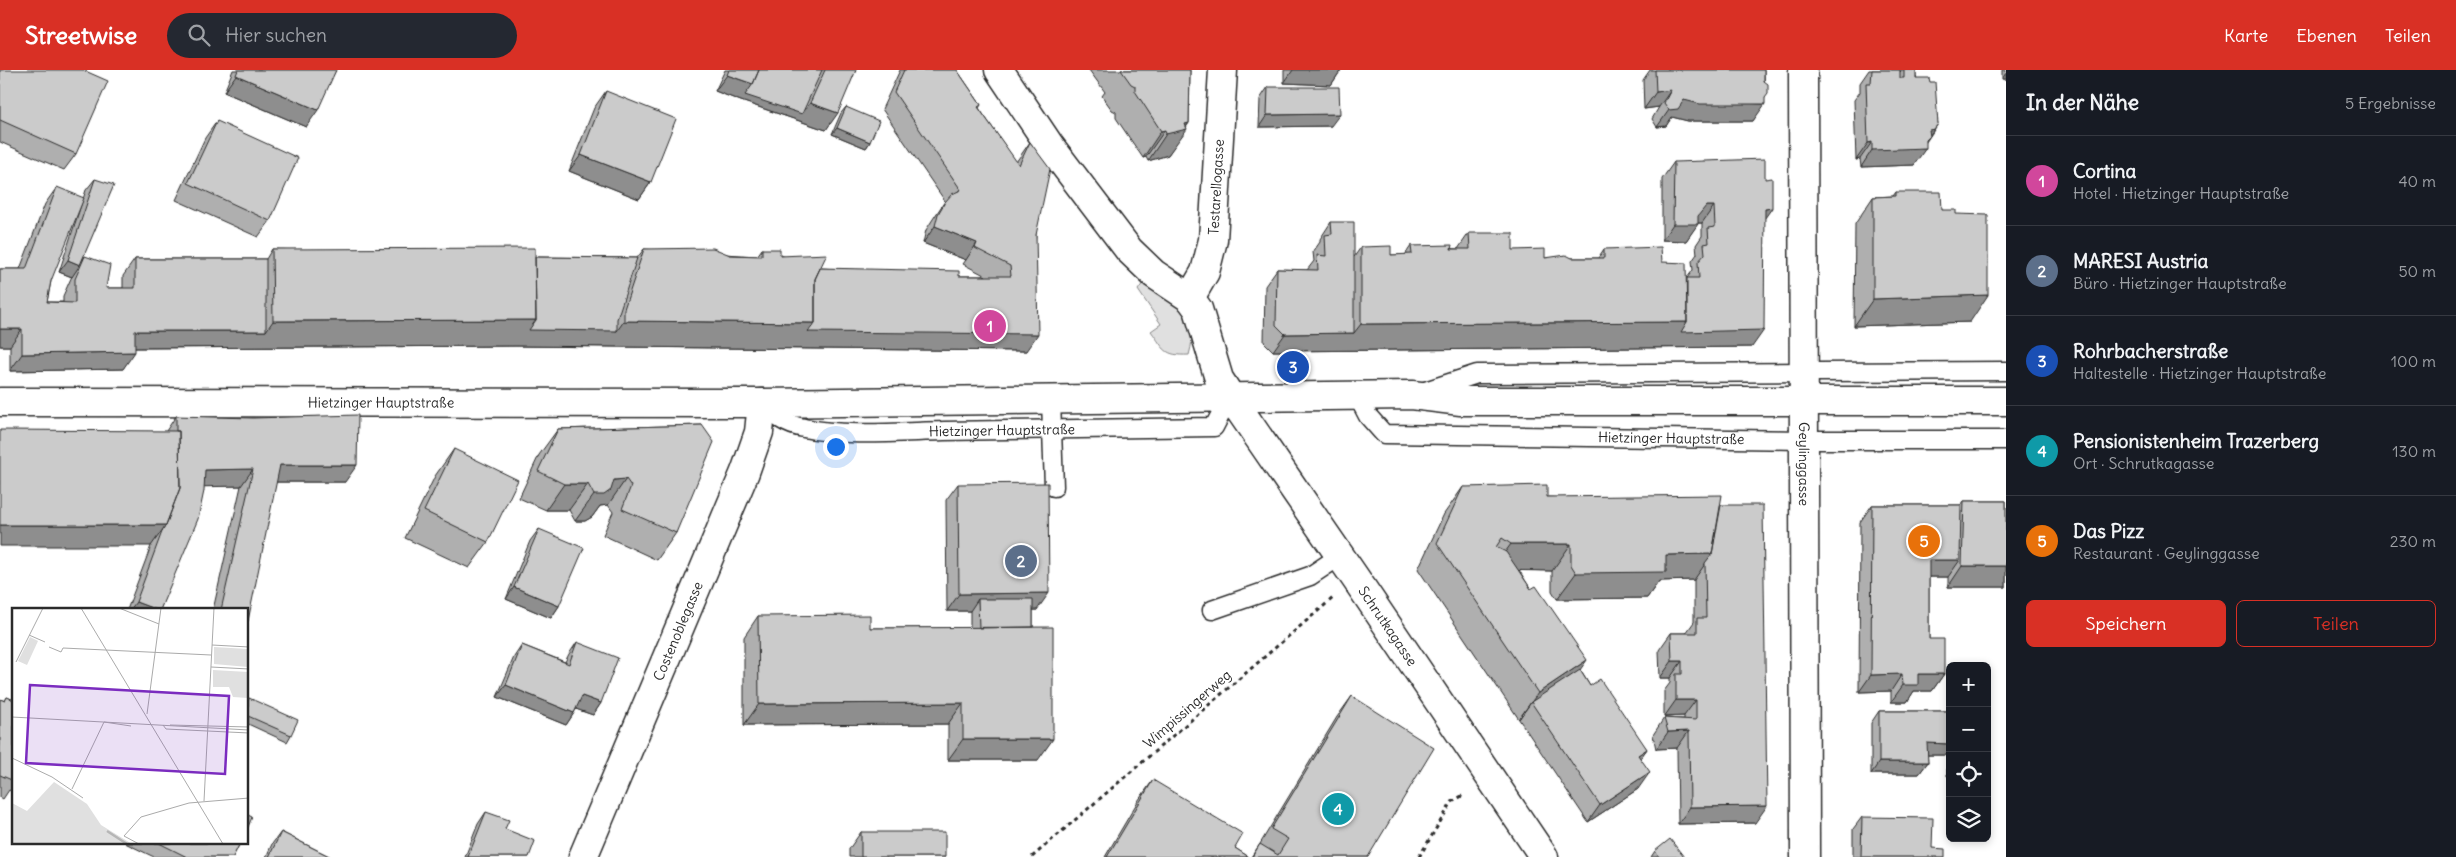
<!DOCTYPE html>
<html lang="de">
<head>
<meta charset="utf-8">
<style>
  :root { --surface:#171b24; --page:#242831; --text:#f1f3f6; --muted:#9ea1a6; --line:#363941; --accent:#d93025 }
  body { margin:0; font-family:Delius,sans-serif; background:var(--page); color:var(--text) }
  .controls { position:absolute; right:15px; bottom:15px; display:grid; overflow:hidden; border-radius:8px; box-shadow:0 2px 8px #0003 }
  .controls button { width:45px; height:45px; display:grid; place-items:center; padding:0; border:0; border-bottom:1px solid var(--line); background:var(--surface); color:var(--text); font:25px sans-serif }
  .you { position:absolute; left:835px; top:376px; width:18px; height:18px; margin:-12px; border:4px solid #fff; border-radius:50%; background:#1a73e8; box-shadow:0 0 0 8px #1a73e833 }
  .badge { display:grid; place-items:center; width:32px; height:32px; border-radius:50%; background:var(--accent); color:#fff; font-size:16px; font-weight:700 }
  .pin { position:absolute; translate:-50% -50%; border:2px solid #fff; box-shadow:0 1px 5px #0006 }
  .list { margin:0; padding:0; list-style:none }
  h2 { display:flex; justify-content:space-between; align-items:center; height:65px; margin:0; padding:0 20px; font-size:21px }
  h2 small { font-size:16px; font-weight:400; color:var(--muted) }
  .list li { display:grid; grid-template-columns:32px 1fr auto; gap:15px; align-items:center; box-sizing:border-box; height:90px; padding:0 20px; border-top:1px solid var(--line) }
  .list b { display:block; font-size:19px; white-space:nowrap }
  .list p { margin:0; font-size:16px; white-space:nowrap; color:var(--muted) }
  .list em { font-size:16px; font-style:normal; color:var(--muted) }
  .actions { display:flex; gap:10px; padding:15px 20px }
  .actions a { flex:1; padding:11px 0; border:1px solid var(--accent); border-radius:8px; text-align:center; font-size:18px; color:var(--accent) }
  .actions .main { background:var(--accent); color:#fff }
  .icon { flex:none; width:28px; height:28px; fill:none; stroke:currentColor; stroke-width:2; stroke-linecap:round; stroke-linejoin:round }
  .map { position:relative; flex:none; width:2006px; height:787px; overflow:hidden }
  header { display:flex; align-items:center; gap:30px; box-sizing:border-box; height:70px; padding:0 25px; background:var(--accent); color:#fff }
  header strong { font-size:24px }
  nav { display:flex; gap:28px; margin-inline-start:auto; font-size:18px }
  .search { width:350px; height:45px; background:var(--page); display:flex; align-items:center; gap:12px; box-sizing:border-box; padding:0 18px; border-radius:28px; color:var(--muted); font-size:19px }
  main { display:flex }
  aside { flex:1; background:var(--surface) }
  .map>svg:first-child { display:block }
  .green { fill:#e0e0e0; stroke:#868686 }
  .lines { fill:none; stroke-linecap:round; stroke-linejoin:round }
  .lane-casing { stroke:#2b2b2b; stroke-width:21 }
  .street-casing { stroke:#2b2b2b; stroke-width:31 }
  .secondary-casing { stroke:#2b2b2b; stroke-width:31 }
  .path { stroke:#2b2b2b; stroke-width:3; stroke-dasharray:4 4; stroke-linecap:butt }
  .lane { stroke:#fff; stroke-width:18 }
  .street { stroke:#fff; stroke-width:28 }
  .secondary { stroke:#fff; stroke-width:28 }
  .wall { fill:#afafaf; stroke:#2b2b2b }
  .shaded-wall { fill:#8e8e8e; stroke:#2b2b2b }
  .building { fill:#cbcbcb; stroke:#2b2b2b }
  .labels { text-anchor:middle; stroke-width:4; stroke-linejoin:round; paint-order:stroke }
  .street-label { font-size:14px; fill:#2b2b2b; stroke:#fff }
  .inset-river { fill:none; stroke:#b6b6b6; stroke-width:2.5 }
  .inset-road { fill:none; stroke:#aaa; stroke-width:1 }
  .view { fill:#7b2cbf; fill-opacity:0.15; stroke:#7b2cbf; stroke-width:2.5 }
  .inset-edge { fill:none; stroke:#2b2b2b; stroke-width:2.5 }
</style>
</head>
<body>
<header>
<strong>Streetwise</strong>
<div class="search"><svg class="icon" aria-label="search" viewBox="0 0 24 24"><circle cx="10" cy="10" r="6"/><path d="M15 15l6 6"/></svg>Hier suchen</div>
<nav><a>Karte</a><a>Ebenen</a><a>Teilen</a></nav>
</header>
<main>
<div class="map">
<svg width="2006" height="787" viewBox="0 0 2006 787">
  <rect width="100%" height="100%" fill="#fff"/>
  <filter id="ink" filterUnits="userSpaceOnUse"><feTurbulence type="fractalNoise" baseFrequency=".02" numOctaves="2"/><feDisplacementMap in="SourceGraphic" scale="10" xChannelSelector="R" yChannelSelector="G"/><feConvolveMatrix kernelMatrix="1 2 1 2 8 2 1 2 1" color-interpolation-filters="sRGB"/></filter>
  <g filter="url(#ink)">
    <path class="green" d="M1143 213C1175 230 1201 244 1189 285 1164 286 1165 280 1151 261L1161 254 1138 220Z"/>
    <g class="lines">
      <g class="lane-casing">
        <g id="lane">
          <path d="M1422 322 1477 304 2006 301"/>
          <path id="s1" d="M1357 325 1368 346 1384 364 1803 370H2006"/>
          <path d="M1051 330 1054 417"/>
          <path id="s2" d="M762 333C774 346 786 355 804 358 844 367 902 362 944 361 1034 360 1124 358 1214 357L1230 326"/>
          <path d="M1212 540 1310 506 1340 486"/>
        </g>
      </g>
      <g class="street-casing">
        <g id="street">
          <path id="s3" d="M1803 0 1805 787"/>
          <path id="s4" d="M583 787 745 402 759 362 762 333"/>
        </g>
      </g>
      <g class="secondary-casing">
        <g id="secondary">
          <path id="s5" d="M999 0 1050 76 1129 180 1154 204 1190 228 1198 239 1219 309 1230 326 1356 509 1544 787"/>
          <path id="s6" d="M1190 228 1205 202 1213 170 1223 0"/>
          <path id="s7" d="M0 332 762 333 1412 325 1461 331H2006"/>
        </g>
      </g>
      <path class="path" d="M1032 787 1333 528
        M1419 787 1452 732 1465 724"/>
      <use href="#lane" class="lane"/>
      <use href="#street" class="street"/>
      <use href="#secondary" class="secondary"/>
    </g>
    <path class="wall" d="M0 0 76 84 64 100 0 72Z
      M233 0H336L306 57 224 22Z
      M725 0H856L826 60 741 31 715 21Z
      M900 0H957L981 35 979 38 1016 92 1030 72 1036 165 1026 281 517 276 135 278 123 299 10 301V276H0V199H20L45 134 57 117 51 211 47 232H63V226L72 206V207L59 202 86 120 95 109 81 192 85 186 106 218H123V206L135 189H266L272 179 535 187 637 188 644 179 757 186 762 179 820 198 959 206H986L963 194 966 190 923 173 926 160 933 149 945 131 882 39Z
      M1089 0H1190L1189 53 1168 85 1148 91 1146 87 1143 88 1116 48V42L1112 40 1102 26 1105 22Z
      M1284 0H1341L1331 15 1284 13Z
      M1650 0H1764L1765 28 1753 51H1688L1672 47 1666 56 1657 57 1652 49 1659 37 1644 39 1643 10Z
      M1869 0H1900V2L1901 0H1916V8L1930 12 1938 54 1926 72 1914 95 1861 97 1860 89 1856 90 1854 30 1860 22V13Z
      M2002 0H2006V9H2002Z
      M1268 17 1331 56 1259 57 1260 29Z
      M606 21 651 112 639 129 569 101 594 38Z
      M846 37 870 72 866 78 832 64 841 43Z
      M217 51 270 151 258 167 176 130 205 68Z
      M1674 92 1764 149 1752 277 1273 281 1264 272 1265 216 1277 199 1307 200 1314 191 1313 182 1320 172V169L1331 152 1354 187 1361 177 1391 185H1405L1411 176 1458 179 1469 163 1513 180 1545 188H1598L1604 179 1662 192 1687 208 1693 200 1692 191 1697 184 1696 175 1702 166V153H1698L1686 171 1662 170V109Z
      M1896 122 1942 140 1956 144 1970 252 1854 256 1855 154 1873 127 1893 126Z
      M176 346 345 412H276L248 540H213L241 416H204L160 540H127L151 476 166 361Z
      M702 355 676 463 657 490 603 465 613 442 608 435 600 436 592 447 585 451H575L569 440H546L519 428 539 385 558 359Z
      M454 379 488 472 469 498 405 468 435 406Z
      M958 414 1037 540H1033V557L1038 690H948V654L744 655V567L758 546 870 558H970V541H947L946 430Z
      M1463 417 1547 427 1721 435 1755 753 1678 754 1677 678 1656 679 1653 665 1664 648 1684 649V646L1664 647V621L1670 613V608H1660L1659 580 1671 563H1686L1694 552V510L1659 511 1647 528 1557 529 1552 521V501L1519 500 1590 616 1647 679 1640 688 1638 719 1588 752 1418 499 1444 444Z
      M1964 431H2006V517H1948V507H1929V569L1944 604 1932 621H1914L1907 632H1891V621L1859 622 1860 452 1872 435H1961Z
      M539 459 559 536 551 548 506 529 530 471Z
      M577 572 601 633 593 645 576 639 574 643 566 655 497 627 514 587 522 575 565 592 569 584Z
      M1352 626 1368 787H1251L1260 774 1337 647Z
      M7 627 14 630V722L9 720 3 729 0 727V629L5 631Z
      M249 628 291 665 287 672 248 654V630Z
      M1879 641H1950V706H1947V685H1927L1928 692 1919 704H1871V653Z
      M1153 710 1235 778 1249 787H1105L1138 731Z
      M486 742 505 759 529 787H465L478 754Z
      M1862 747 1932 778 1945 787H1853V759Z
      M281 762 331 787H266L272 774Z
      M861 762 945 787H849V779Z
      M125 773H240L233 787H154Z
      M1655 781 1684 787H1651Z"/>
    <path class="shaded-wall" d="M1293 0H1341L1331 15 1284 13Z
      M2006 3V9H2002Z
      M236 5 318 40 306 57 224 22Z
      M727 5 753 14 802 44 810 33 838 43 826 60 741 31 715 21Z
      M1671 20 1659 37 1644 39 1656 22Z
      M1684 30 1761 34H1765L1753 51H1688L1672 47 1666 56 1657 57 1669 40Z
      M1340 44 1331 56 1259 57 1267 45Z
      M1189 53 1184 59H1187L1168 85 1148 91 1166 64 1185 54Z
      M837 58 870 72 866 78 832 64Z
      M1934 59 1921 78H1926L1914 95 1861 97 1872 80 1929 60Z
      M1165 60 1146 87 1143 88 1161 61Z
      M1872 72 1860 89 1856 90 1868 73Z
      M581 85 651 112 639 129 569 101Z
      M1706 136H1714L1702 153H1694L1698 154 1686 171 1662 170 1673 154Z
      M1772 138 1760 155 1765 139Z
      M935 156 977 173 966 190 923 173Z
      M68 190 80 195 72 207 59 202Z
      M1988 225 1970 252 1854 256 1873 229Z
      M536 250 617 261 624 251 815 253 1038 264 1026 281 517 276 123 278 135 261H266L273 251Z
      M1687 252 1764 260 1752 277 1273 281 1285 264 1354 263 1361 254Z
      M0 259H22L10 276H0Z
      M135 282 123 299 10 301 22 284Z
      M280 395H357L345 412H268Z
      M253 399 241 416 193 417 205 400Z
      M626 409 608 435 600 436 592 447 585 451H575L594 425 614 410Z
      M564 414H588L569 440H546Z
      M0 455H166L151 476H0Z
      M1511 474H1571L1552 501 1492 500Z
      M1712 484 1694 510 1659 511 1647 528 1557 529 1576 503 1666 485Z
      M1929 490H1960L1948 507H1917Z
      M1962 496H2006V517H1948Z
      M514 517 559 536 551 548 506 529Z
      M1049 523 1037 540 979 541 978 529 970 541H947L959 524Z
      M136 532 157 540H130Z
      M1587 590 1568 617 1531 632 1519 649 1538 623Z
      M1672 591H1682L1670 608H1660Z
      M1902 604 1891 621 1859 622 1871 605Z
      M1918 604H1944L1932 621H1914L1907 632H1891L1903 615Z
      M506 615 574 643 566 655 497 627Z
      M582 626 601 633 593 645 573 638Z
      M1676 630H1696L1684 646 1664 647Z
      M963 633 948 654 744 655 759 634Z
      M1689 661 1677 678 1656 679 1668 662Z
      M963 669H1053L1038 690H948Z
      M1927 673 1950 674V682L1947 685H1919Z
      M1647 679 1635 696 1638 685Z
      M1879 692H1928L1919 704H1871Z
      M1650 702 1638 719 1588 752 1600 735Z
      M1767 736 1755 753 1678 754 1690 737Z"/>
    <path class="building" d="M0 0H83L108 11 76 84 0 50Z
      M238 0H336L318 40 236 5Z
      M729 0H759L753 14 727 5Z
      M759 0H822L802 44 745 25 753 14Z
      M825 0H856L838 43 810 33Z
      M904 0H957L981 35 978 37 1019 95 1030 72 1050 99 1036 165 1038 264 808 262 815 253V209L820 198 959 201V206H1011L1010 196 975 178 977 173 935 156 938 144 945 132 952 124 961 120 894 22Z
      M1121 0H1190L1189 53 1185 54 1187 59 1166 64 1165 60 1161 61 1135 21V16L1131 14Z
      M1655 0H1764V11L1768 14V24L1765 28V34H1700L1684 30 1678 39 1669 40 1664 33 1671 20 1656 22Z
      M1872 0H1900V8H1904V0H1916V8H1929L1930 12H1935L1938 54 1934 59 1929 60 1930 66 1926 70V78L1872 80V72L1868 73 1866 13H1871Z
      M1268 17H1339L1340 44 1267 45Z
      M606 21 676 49 651 112 581 85Z
      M846 37 879 51 870 72 837 58Z
      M217 51 298 88 270 151 188 113Z
      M1765 89V109L1772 108V138L1765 139 1764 260 1681 262 1687 252V208H1699L1698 192 1705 184 1704 174 1709 173 1708 158 1715 157 1714 136H1706L1698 146V154H1673L1674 92Z
      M95 109 114 115 80 195 68 190Z
      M57 117 84 128 51 211 47 232 75 233V209L85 186 110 195 106 218H135V189H266V261H135V282L22 284V259H0V199H26Z
      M1896 122H1941L1942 140H1956V144L1988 145V225L1873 229V127L1896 126Z
      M1331 152H1354V263L1285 264 1276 255 1277 199 1318 200 1317 185 1326 186 1325 165 1332 164Z
      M1469 163H1513V180L1545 179V188L1566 185 1572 188H1604V179L1661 177 1662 192 1686 193 1687 252 1361 254V177L1391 176V185L1412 184 1411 176 1452 175 1451 179H1470Z
      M535 178 536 250 273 251 272 179Z
      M713 178 730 185 762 186V179H780V186L827 184 815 209V253L624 251V239L644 179Z
      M535 187 637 188 617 249V261L529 260 536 250Z
      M358 345 357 395H280L248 551V540H221L253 399 205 400 204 421 198 449 160 540H157L136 532 163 459 166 455 180 418 179 361H176V346L253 348Z
      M702 355 714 372 676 463 622 439 631 416 626 409 614 410 611 420 604 425H594L588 414H564L538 401 558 359Z
      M0 360 179 361 180 418 166 455H0Z
      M454 379 518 410 488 472 424 441Z
      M1048 413 1049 523 959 524 958 414Z
      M1547 415V427L1722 425 1712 484 1666 485V502L1576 503 1571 495V474H1511L1502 468 1496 477 1506 482 1531 519 1536 516 1587 590 1538 623 1437 473 1463 417Z
      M1964 431H2006V496H1962Z
      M1721 435H1763L1767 736 1690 737 1689 661 1668 662 1664 648 1696 650V630H1676V604H1682V591H1672L1671 563H1697V548H1706L1705 493 1712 484Z
      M1872 435H1961L1960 490H1929V569H1944V604H1918V615H1903L1902 604 1871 605Z
      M539 459 584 478 559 536 514 517Z
      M978 529H1033V557L979 558Z
      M870 545V558L1053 557V669H963V633L759 634 758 546Z
      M577 572 618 588 601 633 582 626 574 643 506 615 522 575 569 594Z
      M1580 600 1590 616 1600 609 1647 679 1638 685 1650 702 1600 735 1531 632Z
      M1352 626 1434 678 1368 787H1252L1260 774 1278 785 1288 769 1271 759Z
      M7 627 14 630V711L0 705V629L5 631Z
      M249 628 298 650 291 665 248 646V631Z
      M1879 641H1950V674L1927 673 1928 692H1879Z
      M1153 710 1243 764 1235 778 1249 787H1107Z
      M486 742 509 750 505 759 535 771 529 787H468Z
      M248 745 252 747 248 757Z
      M1862 747 1933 748 1932 778 1945 779V787H1861Z
      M281 762 331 787H269Z
      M861 762H945V787H861Z
      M1670 769 1684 787H1659L1655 781Z
      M159 773H240L233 787H187Z"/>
  </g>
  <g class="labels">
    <g class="street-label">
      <text dy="5" stroke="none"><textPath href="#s6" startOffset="116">Testarellogasse</textPath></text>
      <text dy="5" stroke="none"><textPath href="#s7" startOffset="381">Hietzinger Hauptstraße</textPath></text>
      <text dy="5" stroke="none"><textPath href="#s2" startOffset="248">Hietzinger Hauptstraße</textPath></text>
      <text dy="5" stroke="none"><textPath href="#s1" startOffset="335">Hietzinger Hauptstraße</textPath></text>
      <text dy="5" stroke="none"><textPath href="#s3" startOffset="394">Geylinggasse</textPath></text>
      <text dy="5" stroke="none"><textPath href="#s5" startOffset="686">Schrutkagasse</textPath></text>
      <text dy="5" stroke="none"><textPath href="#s4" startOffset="245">Costenoblegasse</textPath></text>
      <text transform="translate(1187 639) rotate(-41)" y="5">Wimpissingerweg</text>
    </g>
  </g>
  <g transform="translate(12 538)">
    <rect width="236" height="236" fill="#fff"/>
    <path d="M18 29 26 33 15 57 6 53ZM202 39 236 41V59L202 56ZM201 62 236 64V90L221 89 217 79H201ZM42 174 75 196 89 217 120 236H0V195L15 203Z" fill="#e0e0e0"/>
    <path class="inset-river" d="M95 223 115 236"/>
    <path class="inset-road" d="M69 0 211 236M107 0 147 16M17 27 33 34M200 37 237 39M37 39 49 44 51 40 199 47M4 54 31 0M199 59 237 61M135 106 149 0M0 109 237 122M151 117 154 121 237 125M158 117 237 119M0 150 40 169 71 190M60 181 92 114 119 118M192 193 202 0M127 236 112 228 129 209 177 195 237 190"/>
    <path class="view" d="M18 77 217 88 213 166 14 155Z"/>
    <rect width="236" height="236" class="inset-edge"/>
  </g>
</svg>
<div class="controls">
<button>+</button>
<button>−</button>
<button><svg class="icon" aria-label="locate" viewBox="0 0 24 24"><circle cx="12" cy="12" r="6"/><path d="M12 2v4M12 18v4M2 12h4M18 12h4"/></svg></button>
<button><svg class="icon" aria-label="layers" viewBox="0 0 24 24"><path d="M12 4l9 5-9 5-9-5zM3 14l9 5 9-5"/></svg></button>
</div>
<div class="you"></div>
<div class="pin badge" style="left:990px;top:256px;background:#d1479c">1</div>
<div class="pin badge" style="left:1021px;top:491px;background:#5c6f8a">2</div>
<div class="pin badge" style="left:1293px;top:297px;background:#1a4fb4">3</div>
<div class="pin badge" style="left:1338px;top:739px;background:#0f9aa8">4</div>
<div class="pin badge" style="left:1924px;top:471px;background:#e8710a">5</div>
</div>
<aside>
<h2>In der Nähe<small>5 Ergebnisse</small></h2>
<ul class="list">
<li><span class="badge" style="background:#d1479c">1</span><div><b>Cortina</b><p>Hotel · Hietzinger Hauptstraße</p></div><em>40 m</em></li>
<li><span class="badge" style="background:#5c6f8a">2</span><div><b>MARESI Austria</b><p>Büro · Hietzinger Hauptstraße</p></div><em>50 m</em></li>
<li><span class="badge" style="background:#1a4fb4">3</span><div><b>Rohrbacherstraße</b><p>Haltestelle · Hietzinger Hauptstraße</p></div><em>100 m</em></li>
<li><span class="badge" style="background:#0f9aa8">4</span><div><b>Pensionistenheim Trazerberg</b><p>Ort · Schrutkagasse</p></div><em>130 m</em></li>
<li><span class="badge" style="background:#e8710a">5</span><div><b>Das Pizz</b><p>Restaurant · Geylinggasse</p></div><em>230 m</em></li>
</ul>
<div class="actions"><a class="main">Speichern</a><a>Teilen</a></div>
</aside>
</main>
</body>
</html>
